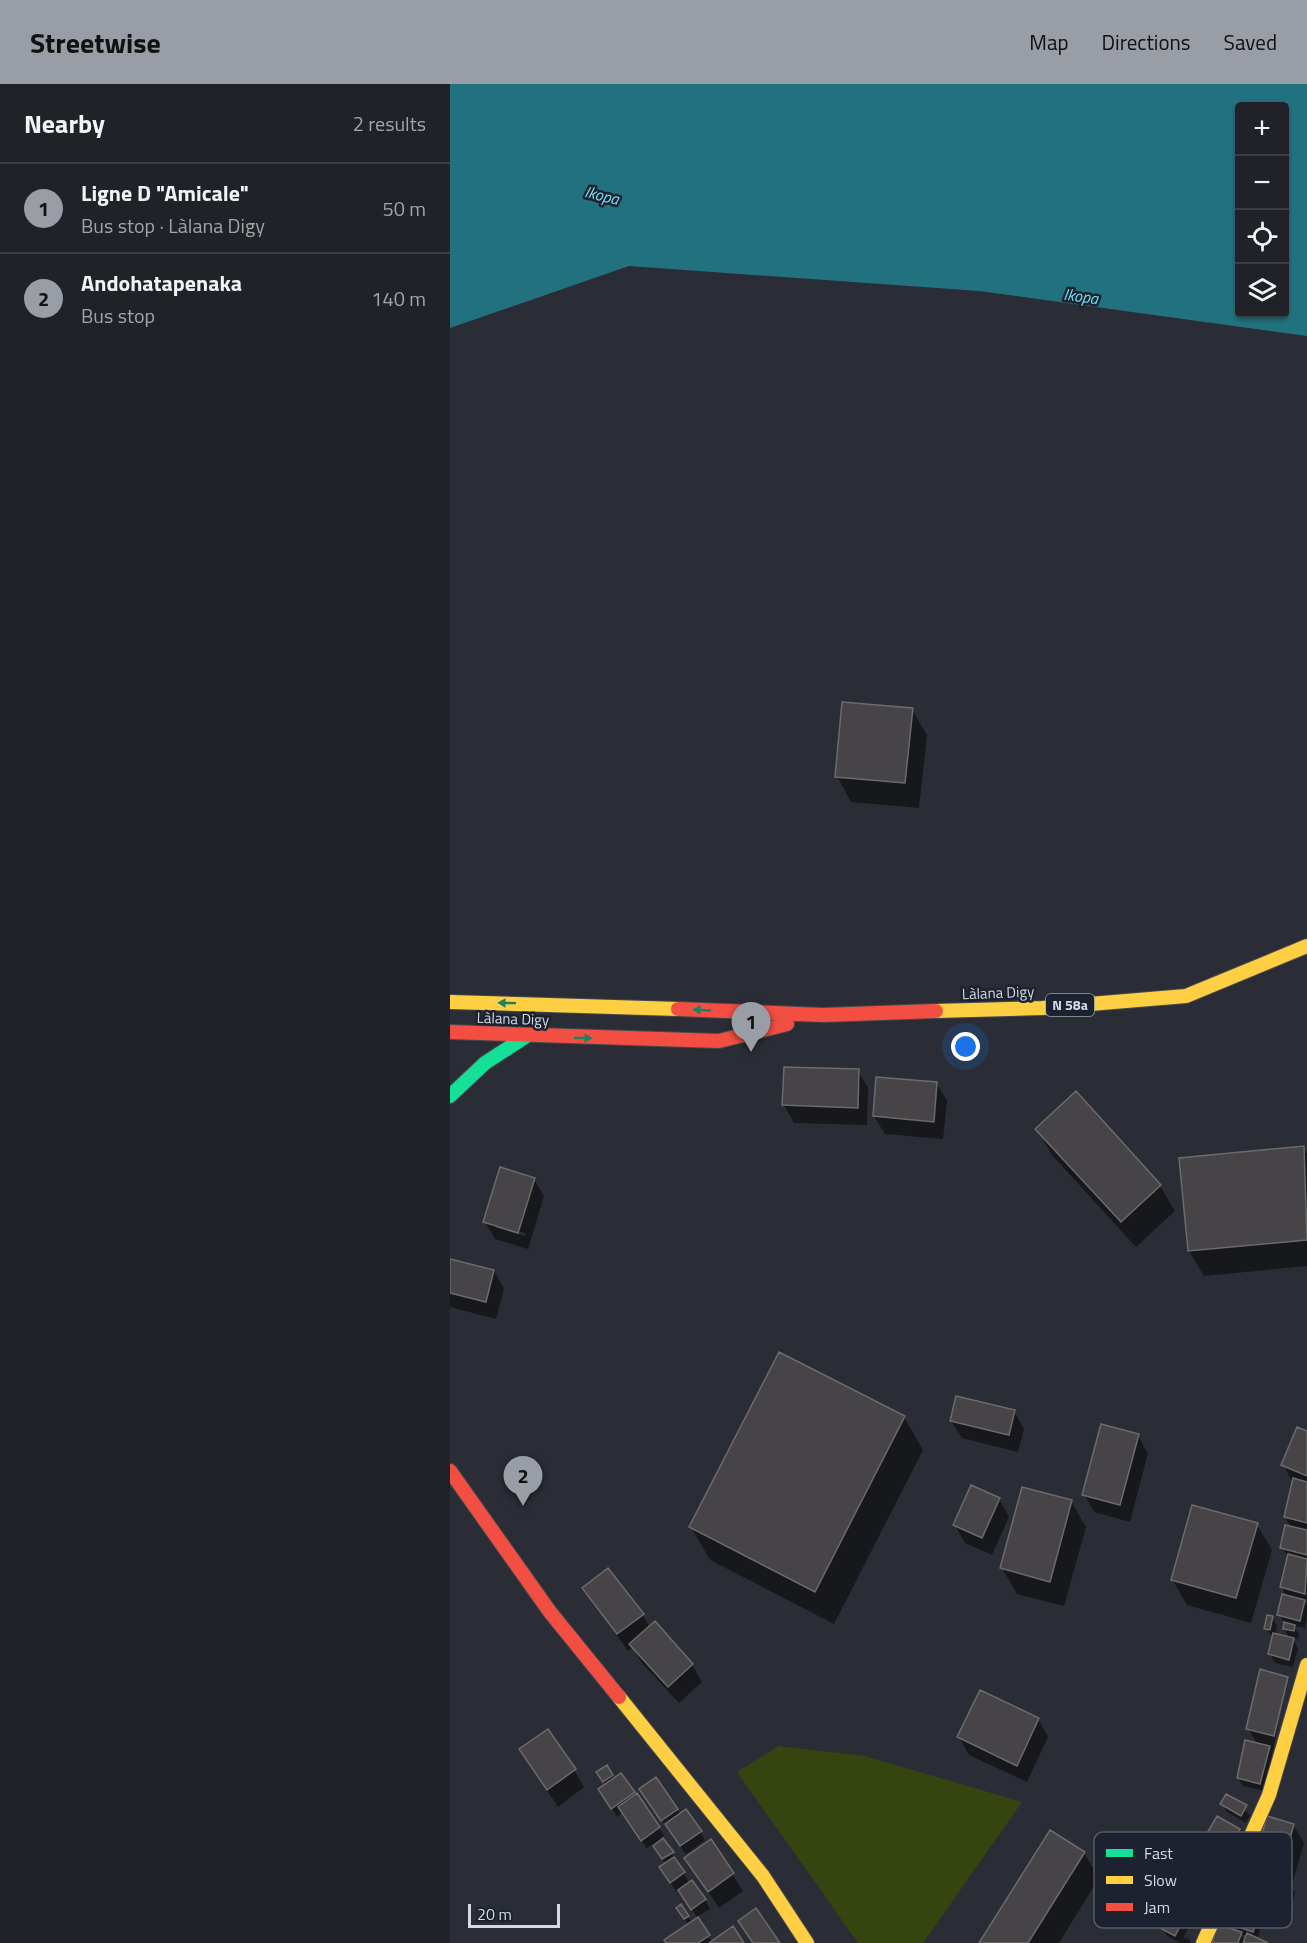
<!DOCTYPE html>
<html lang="en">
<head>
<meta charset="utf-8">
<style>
  :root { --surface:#202228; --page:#2d2f34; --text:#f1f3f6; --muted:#a2a4a8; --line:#3d3f45; --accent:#999da5 }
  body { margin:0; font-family:"Titillium Web",sans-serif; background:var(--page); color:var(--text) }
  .controls { position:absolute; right:18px; top:18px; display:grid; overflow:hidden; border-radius:6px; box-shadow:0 2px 4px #0004 }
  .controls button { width:54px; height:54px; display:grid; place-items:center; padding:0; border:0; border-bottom:2px solid var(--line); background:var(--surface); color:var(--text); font:30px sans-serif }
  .scale { position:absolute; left:18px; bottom:15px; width:92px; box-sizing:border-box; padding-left:6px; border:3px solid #d5d9e2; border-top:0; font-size:16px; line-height:21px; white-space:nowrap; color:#d5d9e2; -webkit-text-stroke:4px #1c222f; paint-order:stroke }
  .you { position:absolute; left:516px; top:963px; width:21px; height:21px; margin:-15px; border:4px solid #fff; border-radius:50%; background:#1a73e8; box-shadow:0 0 0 9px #1a73e833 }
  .badge { display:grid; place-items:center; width:39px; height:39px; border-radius:50%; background:var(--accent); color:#111; font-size:20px; font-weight:700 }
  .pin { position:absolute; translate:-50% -50px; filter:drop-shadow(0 2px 3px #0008) }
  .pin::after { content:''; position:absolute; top:32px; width:21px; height:18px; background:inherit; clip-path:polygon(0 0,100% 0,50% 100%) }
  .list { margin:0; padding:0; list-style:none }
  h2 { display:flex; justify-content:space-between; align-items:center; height:78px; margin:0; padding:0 24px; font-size:26px }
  h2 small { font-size:20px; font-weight:400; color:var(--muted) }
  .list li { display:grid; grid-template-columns:39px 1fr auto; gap:18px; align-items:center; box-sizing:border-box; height:90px; padding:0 24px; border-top:2px solid var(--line) }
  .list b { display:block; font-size:22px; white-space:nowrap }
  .list p { margin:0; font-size:20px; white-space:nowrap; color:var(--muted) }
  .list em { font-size:20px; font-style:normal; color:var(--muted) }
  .icon { flex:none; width:33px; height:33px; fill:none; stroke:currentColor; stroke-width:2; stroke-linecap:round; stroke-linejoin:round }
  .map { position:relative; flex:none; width:857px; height:1859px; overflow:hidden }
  header { display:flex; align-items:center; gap:36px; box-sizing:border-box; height:84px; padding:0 30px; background:var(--accent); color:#111 }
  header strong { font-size:28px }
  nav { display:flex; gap:33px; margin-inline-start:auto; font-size:21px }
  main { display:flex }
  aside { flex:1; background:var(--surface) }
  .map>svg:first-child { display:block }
  .green { fill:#364410 }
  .water { fill:#22717e; fill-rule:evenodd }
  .shadow { fill:#0007; fill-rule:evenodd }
  .building { fill:#464446; stroke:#6d6a6c; stroke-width:1.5 }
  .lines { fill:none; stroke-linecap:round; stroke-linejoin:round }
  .fast-casing { stroke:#46494f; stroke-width:16 }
  .slow-casing { stroke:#46494f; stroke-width:16 }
  .jam-casing { stroke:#46494f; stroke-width:16 }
  .fast { stroke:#16e098; stroke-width:14 }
  .slow { stroke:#ffcf43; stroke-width:14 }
  .jam { stroke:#f24e42; stroke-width:14 }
  .oneway { fill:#198164 }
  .labels { text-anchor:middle; stroke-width:5; stroke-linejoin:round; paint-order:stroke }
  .shield { fill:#1c222f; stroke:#9ea2ac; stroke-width:1.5 }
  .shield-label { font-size:14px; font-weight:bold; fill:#d5d9e2 }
  .street-label { font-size:15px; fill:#d5d9e2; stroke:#1c222f }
  .water-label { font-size:16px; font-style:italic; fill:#74e4f7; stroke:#1c222f }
  .key { fill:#1c222f; stroke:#545965; stroke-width:1.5 }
  .key-label { font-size:16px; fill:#d5d9e2 }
</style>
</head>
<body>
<header>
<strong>Streetwise</strong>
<nav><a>Map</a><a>Directions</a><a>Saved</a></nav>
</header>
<main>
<aside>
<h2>Nearby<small>2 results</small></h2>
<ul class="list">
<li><span class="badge">1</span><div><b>Ligne D &quot;Amicale&quot;</b><p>Bus stop · Làlana Digy</p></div><em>50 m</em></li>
<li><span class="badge">2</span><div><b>Andohatapenaka</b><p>Bus stop</p></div><em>140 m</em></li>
</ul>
</aside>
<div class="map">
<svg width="857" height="1859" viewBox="0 0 857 1859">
  <rect width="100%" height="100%" fill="#2a2d35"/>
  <path class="green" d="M329 1662 415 1672 572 1718 473 1859H408L287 1688Z"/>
  <path class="water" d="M0 0H857V252L529 207 179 182 0 244ZM790 22H834V230H790Z"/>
  <path class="shadow" d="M462 626 477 651 469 724 401 718 387 692Z
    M408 987 418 1004 417 1041 344 1039 334 1021Z
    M487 1000 497 1017 493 1055 435 1050 424 1032Z
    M587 1045 710 1102 725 1127 686 1163 602 1071Z
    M853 1064 857 1070V1182L754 1192 739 1167Z
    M84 1095 94 1112 78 1165 45 1155 35 1138ZM46 1141 75 1149V1152L46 1144Z
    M0 1177 44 1187 54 1205 46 1235 0 1223Z
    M564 1327 574 1345 568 1368 512 1354 501 1337Z
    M454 1333 473 1366 384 1540 260 1476 241 1443Z
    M857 1349V1517L854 1516 857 1522V1534L855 1544 844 1542 849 1551 848 1555 842 1554 848 1564 843 1583 825 1579 820 1570 824 1554 816 1545 822 1534 827 1542 825 1551 840 1555 834 1545 836 1540 829 1531 837 1513 832 1503 839 1473 832 1464 842 1444 835 1433 843 1399 833 1381Z
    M688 1352 698 1369 680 1438 644 1428 634 1410Z
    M549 1415 559 1433 542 1471 515 1459 505 1441Z
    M621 1417 636 1443 614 1522 567 1510 552 1484Z
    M807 1441 822 1466 801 1539 737 1521 722 1495Z
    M134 1505 193 1531 200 1544 242 1581 252 1598 229 1619 191 1578 183 1563 178 1567Z
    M837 1594 815 1707 793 1702 788 1694 807 1660 798 1644Z
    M588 1635 598 1653 577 1698 519 1671 509 1653Z
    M71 1666 124 1686 134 1703 108 1723Z
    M157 1683 164 1696 171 1691 186 1711 209 1744 214 1752 212 1754 240 1800 242 1798 255 1816 260 1825 247 1833 229 1805 226 1807 215 1792 216 1780 203 1760 197 1764 173 1729 167 1732 155 1714 156 1701 153 1697Z
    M776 1712 800 1731 796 1739 777 1728 772 1720Z
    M196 1714 227 1726 250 1748 255 1756 236 1770Z
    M843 1741 854 1759 843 1797 837 1795 845 1809 836 1837 815 1830 807 1856 814 1859H763L782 1846 777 1839 797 1819 790 1808 815 1784 807 1772ZM791 1850 798 1852 795 1857Z
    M260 1757 293 1807 269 1824 236 1774Z
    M634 1769 649 1794 609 1859H530Z
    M228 1824 263 1858 292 1859H217L239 1841Z
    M733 1835 738 1844 733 1854 739 1855 741 1859H730L717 1852 712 1844Z"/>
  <path class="building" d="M392 618 463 624 455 699 385 693Z
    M334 983 409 985 408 1024 332 1021Z
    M426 993 487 998 484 1038 423 1032Z
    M626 1007 711 1101 671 1138 585 1045Z
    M854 1062 857 1156 738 1167 729 1074Z
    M50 1083 85 1094 68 1149 33 1138Z
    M0 1175 44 1186 36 1218 0 1209Z
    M329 1268 455 1332 365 1508 239 1443Z
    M506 1312 565 1326 559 1351 500 1337Z
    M651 1340 689 1350 670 1421 632 1411Z
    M847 1343 857 1347V1392L831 1381Z
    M843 1394 857 1398V1439L834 1433Z
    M521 1401 550 1414 532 1454 503 1441Z
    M572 1403 622 1416 600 1498 550 1484Z
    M742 1421 808 1439 786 1514 721 1496Z
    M835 1441 857 1446V1471L830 1464Z
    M838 1470 857 1475 855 1510 830 1503Z
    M158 1484 194 1530 167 1550 132 1504Z
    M832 1510 855 1516 850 1537 827 1531Z
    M817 1531 823 1532 820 1546 814 1545Z
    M205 1537 243 1580 218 1603 179 1560Z
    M834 1538 845 1541 844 1547 833 1545Z
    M823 1549 844 1554 839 1576 818 1570Z
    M810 1585 838 1593 824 1652 796 1645Z
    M530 1606 589 1634 567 1682 507 1653Z
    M98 1645 126 1685 97 1706 69 1665Z
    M795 1656 820 1662 810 1700 787 1694Z
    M157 1681 163 1691 153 1698 146 1688Z
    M171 1689 185 1708 161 1725 148 1705Z
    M206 1693 228 1725 211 1737 189 1705Z
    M187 1709 210 1743 191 1757 168 1723Z
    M776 1710 797 1721 791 1732 770 1720Z
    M236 1725 252 1747 230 1762 215 1740Z
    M767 1732 790 1745 779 1764 756 1751Z
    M817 1732 844 1740 833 1780 806 1772Z
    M600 1746 635 1768 578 1859H529Z
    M213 1754 224 1768 212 1775 203 1762Z
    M261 1755 284 1789 258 1808 234 1774Z
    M224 1773 235 1788 220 1799 209 1783Z
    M242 1796 256 1815 241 1826 228 1806Z
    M783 1813 811 1822 803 1848 776 1839Z
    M231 1820 239 1832 234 1835 226 1824Z
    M306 1824 330 1859H303L288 1837Z
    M719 1826 734 1834 725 1852 710 1844Z
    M248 1833 260 1851 248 1859H216L214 1856Z
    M768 1841 792 1848 788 1859H762Z
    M283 1842 294 1859H259Z
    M797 1849 818 1859H793Z"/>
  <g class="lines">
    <g class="fast-casing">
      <path id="fast" d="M0 1012 35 979 75 953"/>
    </g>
    <g class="slow-casing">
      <path id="slow" d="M0 918 228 925
        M486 927 592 924 736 912 857 862
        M169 1613 313 1792 357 1859
        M753 1859 819 1711 857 1581"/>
    </g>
    <g class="jam-casing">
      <path id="jam" d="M228 925 373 931 486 927
        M0 948 269 957 337 940
        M0 1387 100 1528 169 1613"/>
    </g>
    <use href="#fast" class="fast"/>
    <use href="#slow" class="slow"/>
    <use href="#jam" class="jam"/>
  </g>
  <defs><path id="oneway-solid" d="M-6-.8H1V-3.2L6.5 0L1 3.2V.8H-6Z" transform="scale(1.5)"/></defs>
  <g class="oneway">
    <use href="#oneway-solid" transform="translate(57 919) rotate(-179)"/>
    <use href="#oneway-solid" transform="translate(252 926) rotate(-177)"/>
    <use href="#oneway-solid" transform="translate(133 954) rotate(1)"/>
  </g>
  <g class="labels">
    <rect class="shield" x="596" y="910" width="48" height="22" rx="4.5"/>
    <g class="shield-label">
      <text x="620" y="926">N 58a</text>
    </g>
    <g class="street-label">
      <text transform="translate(548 909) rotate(-2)" y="5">Làlana Digy</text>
      <text transform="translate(63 935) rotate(2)" y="5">Làlana Digy</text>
    </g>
    <g class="water-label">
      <text transform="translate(152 111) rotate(14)" y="6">Ikopa</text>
      <text transform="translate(631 212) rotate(8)" y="6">Ikopa</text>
    </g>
  </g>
  <rect x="644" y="1748" width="198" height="96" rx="9" class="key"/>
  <rect x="656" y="1765" width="27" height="8" fill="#16e098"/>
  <rect x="656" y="1792" width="27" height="8" fill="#ffcf43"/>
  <rect x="656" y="1819" width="27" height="8" fill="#f24e42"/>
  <g class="key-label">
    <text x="694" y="1775">Fast</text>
    <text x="694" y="1802">Slow</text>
    <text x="694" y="1829">Jam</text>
  </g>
</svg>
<div class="controls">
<button>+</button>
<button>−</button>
<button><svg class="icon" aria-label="locate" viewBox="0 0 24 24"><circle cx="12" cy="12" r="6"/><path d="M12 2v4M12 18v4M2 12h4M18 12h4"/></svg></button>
<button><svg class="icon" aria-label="layers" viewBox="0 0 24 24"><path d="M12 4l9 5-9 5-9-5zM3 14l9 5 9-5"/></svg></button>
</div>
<div class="scale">20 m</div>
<div class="you"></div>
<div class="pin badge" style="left:301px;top:968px">1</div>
<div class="pin badge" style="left:73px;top:1422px">2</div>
</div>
</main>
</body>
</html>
